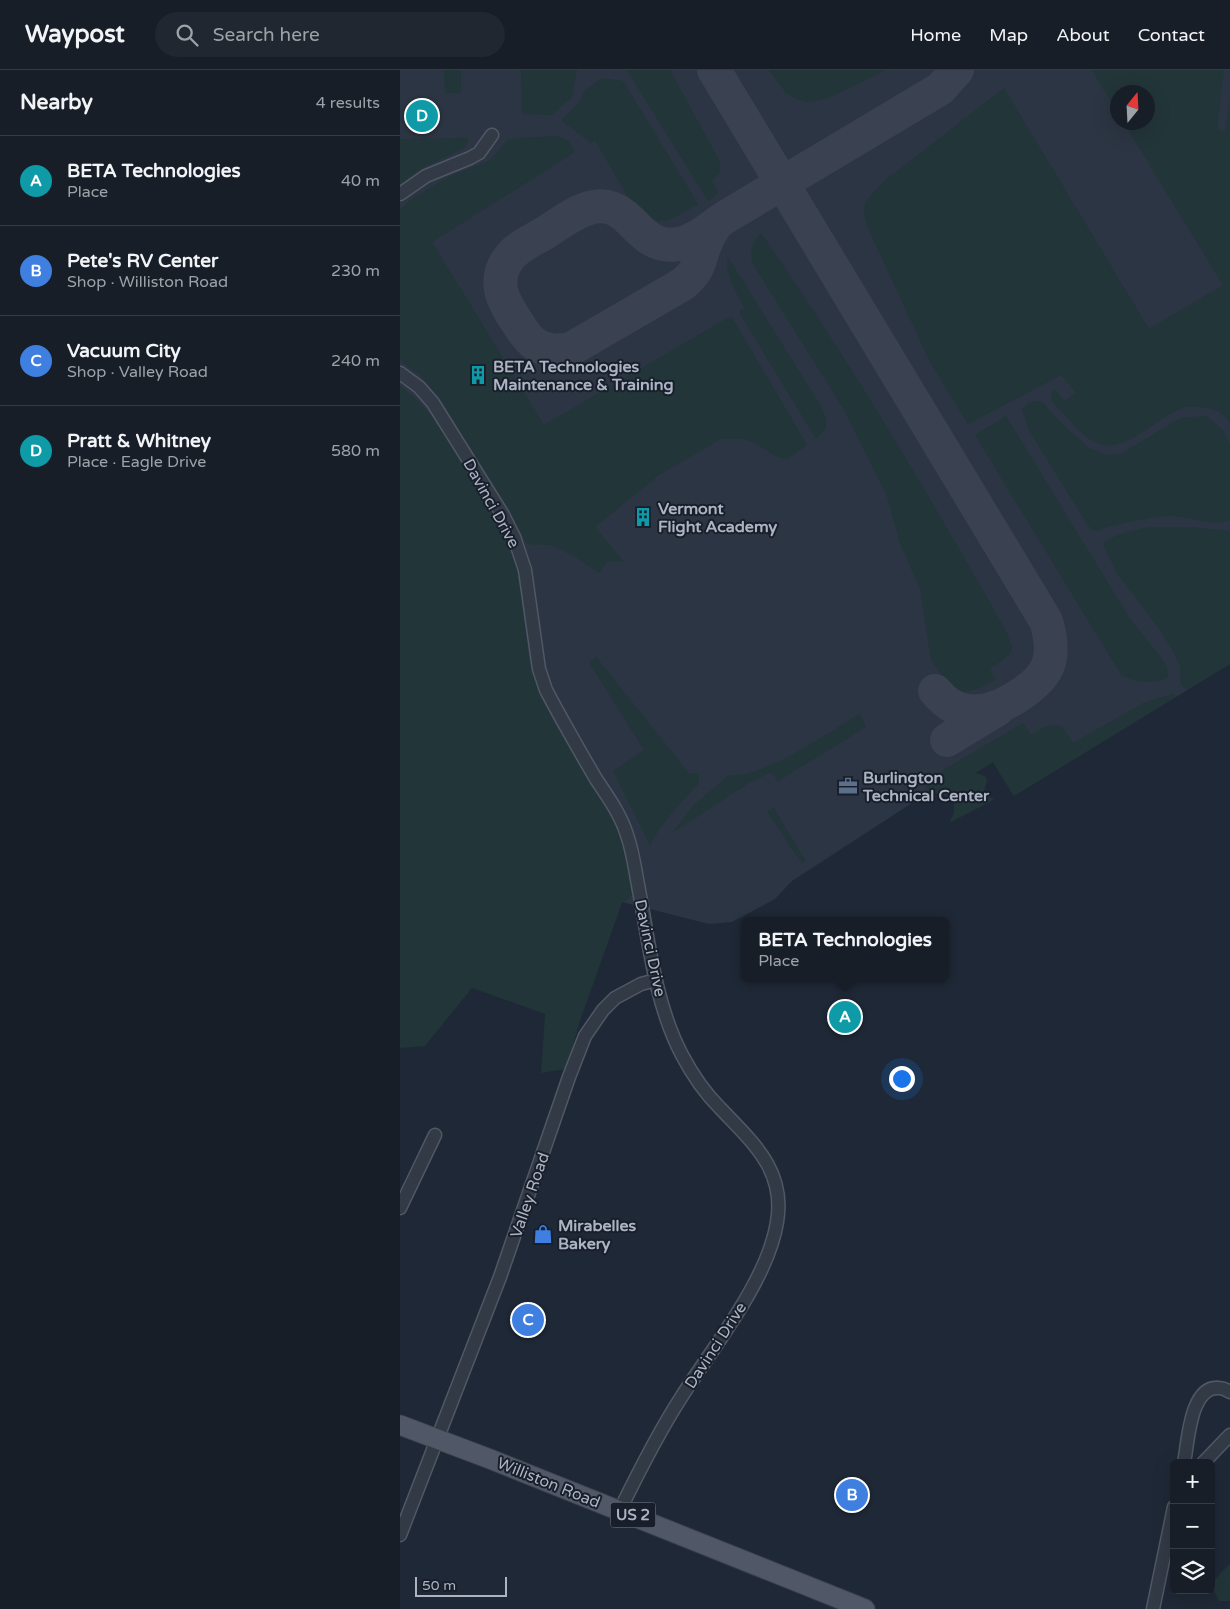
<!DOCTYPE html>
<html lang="en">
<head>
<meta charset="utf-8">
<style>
  :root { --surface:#171e28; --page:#202730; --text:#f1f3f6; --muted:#9ea2a8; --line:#363c45; --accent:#7ca6f8 }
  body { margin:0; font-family:"Varela Round",sans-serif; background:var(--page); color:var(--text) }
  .controls { position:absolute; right:15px; bottom:15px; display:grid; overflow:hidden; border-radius:8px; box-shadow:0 5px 20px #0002 }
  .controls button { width:45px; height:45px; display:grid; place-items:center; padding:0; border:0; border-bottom:1px solid var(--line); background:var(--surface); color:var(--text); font:25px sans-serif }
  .compass { position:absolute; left:710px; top:15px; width:45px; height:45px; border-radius:50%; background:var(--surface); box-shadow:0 5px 20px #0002; rotate:18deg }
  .scale { position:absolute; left:15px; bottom:12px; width:92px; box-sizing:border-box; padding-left:5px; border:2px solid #acb4c4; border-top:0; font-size:14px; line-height:18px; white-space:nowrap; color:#acb4c4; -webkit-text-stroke:4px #181f2b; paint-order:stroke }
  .you { position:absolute; left:501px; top:1008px; width:18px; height:18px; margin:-12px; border:4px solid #fff; border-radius:50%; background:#1a73e8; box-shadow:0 0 0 8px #1a73e833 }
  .badge { display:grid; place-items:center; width:32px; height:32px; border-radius:50%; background:var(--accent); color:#fff; font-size:16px; font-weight:700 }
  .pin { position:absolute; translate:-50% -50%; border:2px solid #fff; box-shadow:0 1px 5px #0006 }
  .popup { position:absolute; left:341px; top:847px; width:208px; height:65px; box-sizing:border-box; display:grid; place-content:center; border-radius:8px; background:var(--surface); filter:drop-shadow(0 1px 4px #0005); font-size:16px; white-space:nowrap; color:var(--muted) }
  .popup b { font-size:19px; color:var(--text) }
  .popup::after { content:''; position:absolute; left:50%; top:100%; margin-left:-10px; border:10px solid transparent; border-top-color:var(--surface) }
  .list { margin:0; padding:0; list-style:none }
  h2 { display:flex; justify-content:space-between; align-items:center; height:65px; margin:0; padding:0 20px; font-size:21px }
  h2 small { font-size:16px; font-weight:400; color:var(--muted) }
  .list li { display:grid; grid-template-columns:32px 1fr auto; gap:15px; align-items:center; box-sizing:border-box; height:90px; padding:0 20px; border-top:1px solid var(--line) }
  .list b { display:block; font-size:19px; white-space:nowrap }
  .list p { margin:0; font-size:16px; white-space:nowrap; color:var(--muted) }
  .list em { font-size:16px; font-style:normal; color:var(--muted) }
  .icon { flex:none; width:28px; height:28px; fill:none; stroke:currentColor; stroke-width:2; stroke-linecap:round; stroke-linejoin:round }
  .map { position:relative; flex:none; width:830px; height:1539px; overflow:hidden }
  header { display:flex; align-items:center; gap:30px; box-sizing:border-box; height:70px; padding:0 25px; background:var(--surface); border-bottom:1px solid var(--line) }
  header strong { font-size:24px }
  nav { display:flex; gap:28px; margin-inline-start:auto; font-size:18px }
  .search { width:350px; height:45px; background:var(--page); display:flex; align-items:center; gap:12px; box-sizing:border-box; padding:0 18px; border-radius:28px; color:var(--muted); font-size:19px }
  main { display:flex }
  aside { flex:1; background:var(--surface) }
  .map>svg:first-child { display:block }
  .airport { fill:#2c3543; fill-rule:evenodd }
  .green { fill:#223538 }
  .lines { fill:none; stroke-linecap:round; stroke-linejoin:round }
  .taxiway { stroke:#3a4252; stroke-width:34 }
  .minor-casing { stroke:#505765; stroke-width:15 }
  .primary-casing { stroke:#3c4350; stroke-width:21 }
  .minor { stroke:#323a46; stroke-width:12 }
  .primary { stroke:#505867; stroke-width:19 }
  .labels { text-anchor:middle; stroke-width:4; stroke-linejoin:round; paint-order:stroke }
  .shield { fill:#181f2b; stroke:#808796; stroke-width:1 }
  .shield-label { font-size:15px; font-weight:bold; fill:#acb4c4 }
  .poi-label { font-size:16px; font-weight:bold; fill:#acb4c4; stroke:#181f2b; text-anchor:start }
  .street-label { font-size:16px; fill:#acb4c4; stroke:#181f2b }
</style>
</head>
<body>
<header>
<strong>Waypost</strong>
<div class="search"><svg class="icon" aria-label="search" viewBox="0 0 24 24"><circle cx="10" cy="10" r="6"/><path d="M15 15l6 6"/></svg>Search here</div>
<nav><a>Home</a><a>Map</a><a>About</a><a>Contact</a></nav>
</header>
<main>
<aside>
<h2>Nearby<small>4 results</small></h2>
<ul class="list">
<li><span class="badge" style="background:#0f9aa8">A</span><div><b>BETA Technologies</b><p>Place</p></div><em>40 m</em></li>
<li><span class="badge" style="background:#3f7fe0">B</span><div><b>Pete's RV Center</b><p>Shop · Williston Road</p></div><em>230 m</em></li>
<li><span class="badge" style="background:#3f7fe0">C</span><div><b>Vacuum City</b><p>Shop · Valley Road</p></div><em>240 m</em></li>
<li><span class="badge" style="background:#0f9aa8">D</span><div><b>Pratt &amp; Whitney</b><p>Place · Eagle Drive</p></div><em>580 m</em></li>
</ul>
</aside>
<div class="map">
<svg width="830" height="1539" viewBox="0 0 830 1539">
  <rect width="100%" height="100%" fill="#1f2836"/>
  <path class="airport" d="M0 0H830V594L614 726 593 692 544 722H529L392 811 375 829 332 852 309 854 222 832 0 435ZM718 22H748V52H718Z"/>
  <path class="green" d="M44 0H61V23H45Z
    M121 0H177L172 27 151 45 122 44Z
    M227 0H270L320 92V103L312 111 318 123 308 131Z
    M369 0H486L429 28 406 32 395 28 386 23Z
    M692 0H824L817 60 825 61 830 28V353C823 343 817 339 805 338 798 337 789 336 782 338 759 347 728 380 703 375 684 371 668 347 654 334L651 328 652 322 656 320 664 331 676 323 661 305 568 354 530 292 467 156 464 142 465 133 482 113 604 18 749 259 823 215 724 53 748 52V22H718L717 41Z
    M201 8 223 11 298 134C273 148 256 163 233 136L195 70 191 73 161 50 171 41 181 30 183 22Z
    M157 66 168 71 175 82 32 172 144 355 331 246 407 375 387 389 375 386 354 372 341 369H321L259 405 195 457 224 492 208 491 199 503 174 486 150 475H132L126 472 109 441 41 329 20 305 0 290V140L10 130 46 108 90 90 108 70 120 68Z
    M68 68V72L64 78 26 96 0 114V69Z
    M361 163C450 291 529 425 606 561L612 577 610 584 590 599 596 610C579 619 570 624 551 620L531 590 520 519 500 473 487 426 443 338 353 194C349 181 352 174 361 163Z
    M328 187 420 335C428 351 430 356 416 369L339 242 344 238C337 222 324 204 328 187Z
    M0 316C35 341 55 382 77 418 91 441 108 465 115 491 126 534 122 580 139 621 158 669 195 709 215 755 225 777 228 802 232 825L222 833 180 951 166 999 141 1003 145 944 72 918 25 976 0 978Z
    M635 331 643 333 661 353 689 378 706 385 721 384 780 348 806 346 823 360 830 375V450C812 457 792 447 773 446 755 446 713 454 697 461L692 460 687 454 629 360 622 339 628 333Z
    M606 346 730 549 759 585 767 597 768 608C752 615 737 612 722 606L575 365Z
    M750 457H791L830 461V594L787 620 780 612V596L773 581 758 557 718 505 703 474C717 463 733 460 750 457Z
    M196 587 289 703H299V714C279 733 263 751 250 775L213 701 244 680 189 592Z
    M773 624 776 627 614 726 593 692 575 703C590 706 588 709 584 721L594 730 549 753 554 743V734L548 726 529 722 523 712 623 653 631 665C642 658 648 654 662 656L673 673 745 632Z
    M460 644 466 657 378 711 371 702 349 713 272 763 293 736 329 705C368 707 426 663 460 644Z
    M374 738 405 790 402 794 367 741Z
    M830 1493V1531H819L811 1514Z"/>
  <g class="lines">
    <path class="taxiway" d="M314 0 646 551C658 590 648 608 615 628 596 640 570 648 549 634 544 631 539 625 535 621
      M317 153C314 158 309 164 307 170 298 190 302 198 283 214L171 279C158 281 146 282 135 274 125 268 105 234 102 224 100 217 100 208 102 201 104 194 111 184 117 180 125 173 135 169 143 164 155 157 166 148 179 142 232 117 233 183 278 174 295 171 310 158 324 148L540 19 557 0
      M547 670 598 639"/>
    <g class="minor-casing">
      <path id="minor" d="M0 124 26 106 70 88 79 83 92 65
        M0 303 19 317 33 333 103 445 114 467 125 500 139 599 146 620C162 650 179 680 196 709 208 727 221 745 227 765 233 782 235 799 238 815 249 872 255 934 282 985 292 1004 305 1023 320 1038 352 1072 386 1100 377 1152 368 1210 313 1277 282 1326 258 1363 239 1401 220 1440
        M0 1138 35 1065
        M784 1393C788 1373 790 1315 819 1318 823 1318 827 1320 830 1322
        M803 1393 830 1365
        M0 1465 100 1207 169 1007 185 966 203 940 215 928 241 914 256 910
        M753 1539 774 1437"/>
    </g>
    <g class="primary-casing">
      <path id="primary" d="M0 1355 90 1389 465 1539"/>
    </g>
    <use href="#minor" class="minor"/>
    <use href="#primary" class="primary"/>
  </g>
  <defs>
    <g id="building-bare" transform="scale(1.5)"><path d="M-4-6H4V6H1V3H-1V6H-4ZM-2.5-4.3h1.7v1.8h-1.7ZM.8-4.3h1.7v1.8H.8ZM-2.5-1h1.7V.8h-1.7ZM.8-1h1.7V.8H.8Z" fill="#0f9aa8" stroke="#181f2b" stroke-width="2.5" paint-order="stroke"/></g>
    <g id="office-bare" transform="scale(1.5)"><path d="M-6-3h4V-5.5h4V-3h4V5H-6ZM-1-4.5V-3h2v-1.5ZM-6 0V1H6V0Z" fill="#5c6f8a" stroke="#181f2b" stroke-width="2.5" paint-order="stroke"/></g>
    <g id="shop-bare" transform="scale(1.5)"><path d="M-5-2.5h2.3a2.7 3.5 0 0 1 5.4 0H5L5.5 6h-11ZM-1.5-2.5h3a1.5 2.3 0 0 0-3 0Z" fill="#3f7fe0" stroke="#181f2b" stroke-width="2.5" paint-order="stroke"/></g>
  </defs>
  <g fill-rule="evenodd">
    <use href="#building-bare" x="78" y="305"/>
    <use href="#building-bare" x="243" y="447"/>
    <use href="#office-bare" x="448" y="716"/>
    <use href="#shop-bare" x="143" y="1164"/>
  </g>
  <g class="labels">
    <rect class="shield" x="210.5" y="1432.5" width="45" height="25" rx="4"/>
    <g class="shield-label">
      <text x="233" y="1450">US 2</text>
    </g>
    <g class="poi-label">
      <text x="93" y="302">BETA Technologies<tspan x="93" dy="18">Maintenance &amp; Training</tspan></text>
      <text x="258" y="444">Vermont<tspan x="258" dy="18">Flight Academy</tspan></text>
      <text x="463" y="713">Burlington<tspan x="463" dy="18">Technical Center</tspan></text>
      <text x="158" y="1161">Mirabelles<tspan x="158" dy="18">Bakery</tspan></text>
    </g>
    <g class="street-label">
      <text transform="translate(92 433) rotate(61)" y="6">Davinci Drive</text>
      <text transform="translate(251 878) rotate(78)" y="6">Davinci Drive</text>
      <text transform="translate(129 1125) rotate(-71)" y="6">Valley Road</text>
      <text transform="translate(315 1275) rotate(-57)" y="6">Davinci Drive</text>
      <text transform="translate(149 1412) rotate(22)" y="6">Williston Road</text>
    </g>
  </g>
</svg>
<div class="controls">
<button>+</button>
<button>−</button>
<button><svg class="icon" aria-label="layers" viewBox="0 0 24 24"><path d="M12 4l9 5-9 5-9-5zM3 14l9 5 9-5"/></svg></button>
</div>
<svg class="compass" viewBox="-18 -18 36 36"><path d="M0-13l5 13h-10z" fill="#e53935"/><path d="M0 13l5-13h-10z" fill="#9ea2a8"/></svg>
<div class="scale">50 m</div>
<div class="you"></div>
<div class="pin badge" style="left:445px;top:947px;background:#0f9aa8">A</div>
<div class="popup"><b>BETA Technologies</b>Place</div>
<div class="pin badge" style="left:452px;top:1425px;background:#3f7fe0">B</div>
<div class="pin badge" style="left:128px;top:1250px;background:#3f7fe0">C</div>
<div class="pin badge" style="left:22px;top:46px;background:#0f9aa8">D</div>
</div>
</main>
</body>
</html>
